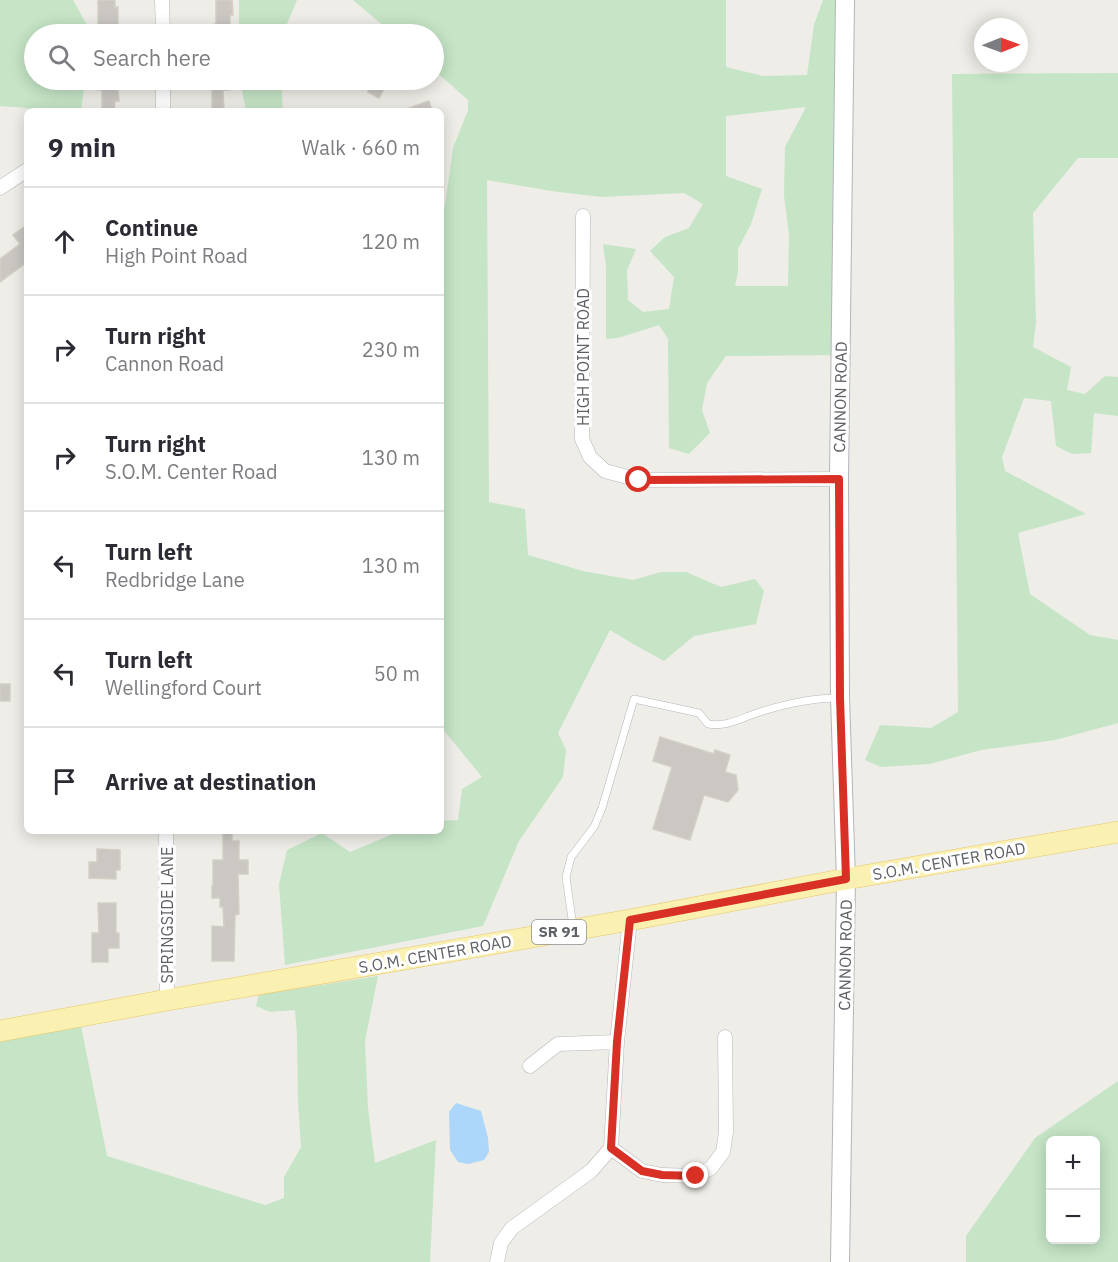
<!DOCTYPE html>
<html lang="en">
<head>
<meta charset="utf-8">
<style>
  :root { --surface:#fff; --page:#f2f2f3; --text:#2b2b33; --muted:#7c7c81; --line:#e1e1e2 }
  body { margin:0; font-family:"IBM Plex Sans",sans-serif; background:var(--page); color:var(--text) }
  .controls { position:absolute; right:18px; bottom:18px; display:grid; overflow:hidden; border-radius:9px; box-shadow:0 3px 15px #0003 }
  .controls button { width:54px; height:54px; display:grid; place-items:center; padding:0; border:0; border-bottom:2px solid var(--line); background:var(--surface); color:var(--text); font:30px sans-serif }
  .compass { position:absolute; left:974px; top:18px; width:54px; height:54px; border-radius:50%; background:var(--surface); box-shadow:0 3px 15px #0003; rotate:89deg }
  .stop { position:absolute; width:18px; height:18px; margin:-14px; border:4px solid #d93025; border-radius:50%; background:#fff }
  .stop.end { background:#d93025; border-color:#fff; box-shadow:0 2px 6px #0008 }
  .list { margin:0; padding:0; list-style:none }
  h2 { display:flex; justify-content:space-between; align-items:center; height:78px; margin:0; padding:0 24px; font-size:26px }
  h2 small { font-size:20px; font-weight:400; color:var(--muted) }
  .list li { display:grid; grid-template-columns:39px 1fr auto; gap:18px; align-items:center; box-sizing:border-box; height:108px; padding:0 24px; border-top:2px solid var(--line) }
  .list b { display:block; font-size:22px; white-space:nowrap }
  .list p { margin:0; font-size:20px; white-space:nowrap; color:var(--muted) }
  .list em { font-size:20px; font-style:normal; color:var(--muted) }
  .icon { flex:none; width:33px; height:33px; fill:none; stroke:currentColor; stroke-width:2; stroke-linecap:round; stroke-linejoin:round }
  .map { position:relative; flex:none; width:1118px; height:1262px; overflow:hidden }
  .search { position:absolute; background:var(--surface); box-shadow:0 3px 15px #0003; left:24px; top:24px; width:420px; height:66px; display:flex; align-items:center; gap:15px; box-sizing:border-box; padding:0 21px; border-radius:33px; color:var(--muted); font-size:22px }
  .panel { position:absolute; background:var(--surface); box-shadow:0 3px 15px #0003; left:24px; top:108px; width:420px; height:726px; border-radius:9px }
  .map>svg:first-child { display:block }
  .green { fill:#c5e5c6; fill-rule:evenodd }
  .water { fill:#acd6fa }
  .building { fill:#cbc8c4; stroke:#d4cfc5; stroke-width:1.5 }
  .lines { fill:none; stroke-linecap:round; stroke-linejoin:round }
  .lane-casing { stroke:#b4b6ba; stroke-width:8 }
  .street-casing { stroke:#b4b6ba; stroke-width:15 }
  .secondary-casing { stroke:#b3b5ba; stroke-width:20 }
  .primary-casing { stroke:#e9c766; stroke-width:22 }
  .lane { stroke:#fff; stroke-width:7 }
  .street { stroke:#fff; stroke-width:14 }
  .secondary { stroke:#fff; stroke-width:18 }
  .primary { stroke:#faf0b1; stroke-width:21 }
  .route { stroke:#d93025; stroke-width:8 }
  .labels { text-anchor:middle; stroke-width:6; stroke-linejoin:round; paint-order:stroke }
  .shield { fill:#fff; stroke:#8e9094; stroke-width:1.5 }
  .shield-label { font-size:15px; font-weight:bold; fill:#5e6166 }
  .street-label { font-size:16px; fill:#5e6166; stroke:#fff }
</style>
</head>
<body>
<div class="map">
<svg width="1118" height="1262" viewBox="0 0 1118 1262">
  <rect width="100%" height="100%" fill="#efede7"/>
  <path class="green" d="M0 0H73L92 34H34V80H85L81 111H30L27 108 0 106Z
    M239 0H297L287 24 286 34H239Z
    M353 0H726V67L763 76 807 75 814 25 823 0H836L841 355 726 356 707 383 702 410 710 433 689 454 669 448 668 339 659 325 618 338 606 339V266L603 244 636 249 627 270 628 300 643 312 669 309 674 277 650 251 665 237 689 228 703 204 684 193 602 197 551 191 487 180 489 502 525 509 528 555 583 571 633 580 661 572H686L721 587 755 579 764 591 756 624 694 636 664 661 633 644 610 630 558 733 566 750 563 777 519 841 483 926 285 965 279 884 287 850 322 833 350 852 400 831H441V821L458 820 462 789 482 777 441 727V211L445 206 453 148 468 110V100L434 70V34H393ZM806 107 785 147 784 196 789 234 788 286H735L738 272V249L751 224 762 189 726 176V116Z
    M1118 73V158H1078L1033 213 1036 322 1033 347 1071 367 1067 390 1085 394 1105 376 1118 377V416L1094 413 1091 453 1072 454 1056 446 1051 401 1024 398 1002 457 1005 471 1086 514 1018 533 1030 594 1090 635 1118 640V723L1055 740 981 750 930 764 881 767 865 760 880 725 931 728 958 712 952 74Z
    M240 80H281L283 111H246Z
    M378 976 365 1041 368 1108 375 1163 436 1140 430 1262H0V1031L79 1016 107 1156 265 1205 284 1198V1177L301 1147 298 1102 297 1035 295 1010 270 1012 256 1006 259 995Z
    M1118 1081V1262H966V1236L1035 1138ZM1050 1140H1096V1240H1050Z"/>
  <path class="water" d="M456 1103 481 1111 488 1138 489 1152 484 1160 468 1164 458 1162 450 1150 449 1112Z"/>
  <path class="building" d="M98 0H115V7H118V34H98Z
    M216 0H232L233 15H230V34H214V24H216Z
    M99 80H117L119 101H115L114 111H102V90H99Z
    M212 80H229V90H223L224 111H212Z
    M353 80H389L379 98 368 92 369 88Z
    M429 101 432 111H404V110Z
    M27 225V262L0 282V259L20 244 13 235Z
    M0 684H10V701H0Z
    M660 737 714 754 715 750 730 755 725 772 736 775 738 790 728 802 704 795 690 840 653 829 672 767 653 761Z
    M223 831H232V841H239V860H248V874H238L239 914 235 915 234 961H212V926L224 927 223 907H220V898H212V886H213V860H223Z
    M97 849 120 850V870H116V879L89 878V862H97Z
    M98 903H116V933H119V948H108V962H92V933H99Z"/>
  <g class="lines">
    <g class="lane-casing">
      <path id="lane" d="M573 926 566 877 571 857 594 827 602 808 634 699 699 713 708 724C728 727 739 719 757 713 784 704 812 698 840 698"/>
    </g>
    <g class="street-casing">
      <path id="street" d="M162 0 163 34
        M163 80V111
        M0 188 27 170
        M583 216 582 439 590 457 605 471 639 480 839 479
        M166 831 167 1000
        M530 1066 558 1044 617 1042
        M611 1148 642 1171 662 1175 696 1176 711 1168 723 1152 726 1132 725 1037
        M497 1262 501 1243 512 1228 591 1171 611 1148 617 1042 630 920"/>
    </g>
    <g class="secondary-casing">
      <path id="secondary" d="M840 1262 846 879 840 698 839 479 845 0"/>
    </g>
    <g class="primary-casing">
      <path id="primary" d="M0 1031 167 1000 630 920 846 879 1118 832"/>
    </g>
    <use href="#lane" class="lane"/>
    <use href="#street" class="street"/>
    <use href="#secondary" class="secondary"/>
    <use href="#primary" class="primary"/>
  </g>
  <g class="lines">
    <path class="route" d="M639 480 839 479 840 698 846 879 630 920 617 1042 611 1148 642 1171 662 1175 696 1176"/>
  </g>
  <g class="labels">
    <rect class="shield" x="532" y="920" width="54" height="24" rx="4.5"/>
    <g class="shield-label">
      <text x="559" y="937">SR 91</text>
    </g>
    <g class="street-label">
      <text transform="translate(583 357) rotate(-90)" y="6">HIGH POINT ROAD</text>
      <text transform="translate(840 397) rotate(-89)" y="6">CANNON ROAD</text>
      <text transform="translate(949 861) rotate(-10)" y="6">S.O.M. CENTER ROAD</text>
      <text transform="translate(167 915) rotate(-90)" y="6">SPRINGSIDE LANE</text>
      <text transform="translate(435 954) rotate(-10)" y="6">S.O.M. CENTER ROAD</text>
      <text transform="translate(845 955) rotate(-89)" y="6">CANNON ROAD</text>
    </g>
  </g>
</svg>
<div class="controls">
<button>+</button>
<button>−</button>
</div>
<svg class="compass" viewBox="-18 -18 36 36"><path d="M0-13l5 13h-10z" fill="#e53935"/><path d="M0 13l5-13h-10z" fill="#7c7c81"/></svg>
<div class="stop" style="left:639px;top:480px"></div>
<div class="stop end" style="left:696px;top:1176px"></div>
<div class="search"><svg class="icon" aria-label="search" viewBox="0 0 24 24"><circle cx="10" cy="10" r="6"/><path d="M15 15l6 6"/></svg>Search here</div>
<section class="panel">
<h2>9 min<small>Walk · 660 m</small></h2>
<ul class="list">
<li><svg class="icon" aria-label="ahead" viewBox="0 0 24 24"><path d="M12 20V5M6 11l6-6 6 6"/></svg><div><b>Continue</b><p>High Point Road</p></div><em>120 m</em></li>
<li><svg class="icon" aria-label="right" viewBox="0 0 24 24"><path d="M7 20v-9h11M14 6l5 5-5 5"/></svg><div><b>Turn right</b><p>Cannon Road</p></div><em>230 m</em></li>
<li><svg class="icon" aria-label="right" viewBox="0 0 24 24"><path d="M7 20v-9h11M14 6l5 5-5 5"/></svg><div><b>Turn right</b><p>S.O.M. Center Road</p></div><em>130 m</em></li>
<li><svg class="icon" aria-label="left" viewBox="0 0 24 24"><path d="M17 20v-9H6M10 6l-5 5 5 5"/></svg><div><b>Turn left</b><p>Redbridge Lane</p></div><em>130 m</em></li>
<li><svg class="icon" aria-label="left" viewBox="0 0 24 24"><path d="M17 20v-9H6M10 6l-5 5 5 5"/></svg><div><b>Turn left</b><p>Wellingford Court</p></div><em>50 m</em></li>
<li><svg class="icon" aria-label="arrive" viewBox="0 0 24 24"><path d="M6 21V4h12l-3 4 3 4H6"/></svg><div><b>Arrive at destination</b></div></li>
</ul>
</section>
</div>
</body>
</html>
